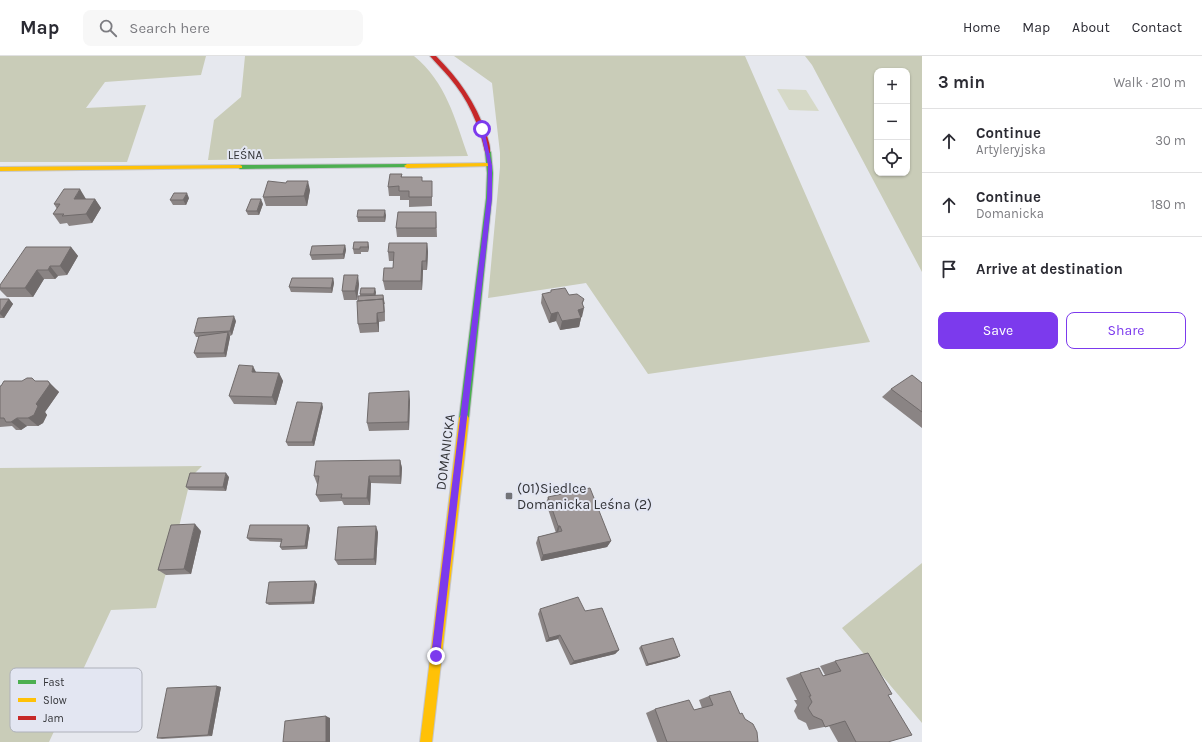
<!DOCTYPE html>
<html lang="en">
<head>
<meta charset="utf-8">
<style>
  :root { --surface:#fff; --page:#f7f7f7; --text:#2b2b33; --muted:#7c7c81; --line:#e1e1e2; --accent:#7c3aed }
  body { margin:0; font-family:Karla,sans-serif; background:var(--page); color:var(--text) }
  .controls { position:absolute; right:12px; top:12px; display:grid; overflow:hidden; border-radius:8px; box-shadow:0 1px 3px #0004 }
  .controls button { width:36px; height:36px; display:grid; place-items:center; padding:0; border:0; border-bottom:1px solid var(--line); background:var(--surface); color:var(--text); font:20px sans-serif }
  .stop { position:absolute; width:12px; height:12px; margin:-9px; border:3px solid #7c3aed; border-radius:50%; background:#fff }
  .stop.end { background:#7c3aed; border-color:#fff; box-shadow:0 1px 4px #0008 }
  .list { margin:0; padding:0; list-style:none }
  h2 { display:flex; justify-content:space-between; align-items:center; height:52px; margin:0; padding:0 16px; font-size:17px }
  h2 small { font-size:13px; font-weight:400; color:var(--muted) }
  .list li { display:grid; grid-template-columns:26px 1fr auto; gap:12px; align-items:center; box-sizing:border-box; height:64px; padding:0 16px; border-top:1px solid var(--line) }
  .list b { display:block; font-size:15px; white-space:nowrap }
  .list p { margin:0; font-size:13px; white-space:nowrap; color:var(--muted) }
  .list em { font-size:13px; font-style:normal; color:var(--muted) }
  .actions { display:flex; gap:8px; padding:12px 16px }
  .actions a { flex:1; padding:9px 0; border:1px solid var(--accent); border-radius:8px; text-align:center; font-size:14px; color:var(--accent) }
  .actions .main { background:var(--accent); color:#fff }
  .icon { flex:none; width:22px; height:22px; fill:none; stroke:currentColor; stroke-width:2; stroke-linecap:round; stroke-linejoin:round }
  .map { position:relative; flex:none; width:922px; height:686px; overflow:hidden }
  header { display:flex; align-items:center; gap:24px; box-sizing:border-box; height:56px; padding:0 20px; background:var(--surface); border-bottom:1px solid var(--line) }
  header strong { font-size:19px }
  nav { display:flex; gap:22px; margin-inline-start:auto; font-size:14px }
  .search { width:280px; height:36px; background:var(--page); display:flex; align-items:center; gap:10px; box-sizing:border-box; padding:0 14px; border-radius:8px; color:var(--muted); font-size:15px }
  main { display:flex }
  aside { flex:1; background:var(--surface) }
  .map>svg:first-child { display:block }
  .green { fill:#d6d9c7 }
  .forest { fill:#c9ccb8; fill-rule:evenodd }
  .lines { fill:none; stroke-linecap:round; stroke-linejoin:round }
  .fast-casing { stroke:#c5c6cb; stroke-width:2 }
  .slow-casing { stroke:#c5c6cb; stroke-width:2 }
  .jam-casing { stroke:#c5c6cb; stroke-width:2 }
  .fast { fill:#4caf50; fill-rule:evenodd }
  .slow { fill:#ffc107; fill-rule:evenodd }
  .jam { fill:#c62828; fill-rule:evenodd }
  .wall { fill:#8a8484 }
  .shaded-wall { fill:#706b6b }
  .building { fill:#a09999; stroke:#706b6b }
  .route { fill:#7c3aed }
  .poi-dot { fill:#727378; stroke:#e3e6f2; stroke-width:1.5 }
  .labels { text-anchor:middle; stroke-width:4; stroke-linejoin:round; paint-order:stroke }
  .far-street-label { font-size:12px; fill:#333438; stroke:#e3e6f2 }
  .street-label { font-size:14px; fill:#333438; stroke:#e3e6f2 }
  .poi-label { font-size:14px; fill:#333438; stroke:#e3e6f2; text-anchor:start }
  .key { fill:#e3e6f2; stroke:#aeb1ba; stroke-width:1 }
  .key-label { font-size:11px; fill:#333438 }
</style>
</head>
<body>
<header>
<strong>Map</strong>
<div class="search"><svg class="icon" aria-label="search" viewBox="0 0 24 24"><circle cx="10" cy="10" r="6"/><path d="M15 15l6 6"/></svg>Search here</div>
<nav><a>Home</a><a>Map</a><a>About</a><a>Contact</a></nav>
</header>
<main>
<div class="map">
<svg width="922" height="686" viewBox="0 0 922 686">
  <rect width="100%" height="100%" fill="#e6e8ee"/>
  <path class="green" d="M777 33 806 34 819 55 789 54Z"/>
  <path class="forest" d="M0 0H206L201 19 105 26 86 52 146 49 127 106H0Z
    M245 0H414C446 26 455 63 468 100L208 104 214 64 241 41Z
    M454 0H745L870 286 648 318 586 227 488 242 500 111V97L492 27Z
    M805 0H922V216L812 9ZM877 15H907V117H877Z
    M202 410 191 421 178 475 156 552 111 554 49 686H0V412Z
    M922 507V667L842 572Z"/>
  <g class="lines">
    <g class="fast-casing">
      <path id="fast" d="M488 94 491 96 493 117 492 142 469 362 467 365 464 366 461 365 459 362 486 142 487 117 485 96Z
        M407 108 409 109V111L240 113 237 111 240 109Z"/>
    </g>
    <g class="slow-casing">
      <path id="slow" d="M490 107 492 108V110L407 112 404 110 407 108Z
        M240 109 242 110V112L0 115V111Z
        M464 358 467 359 469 362 432 686H420L459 362 461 359Z"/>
    </g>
    <g class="jam-casing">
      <path id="jam" d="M430 0H436C458 22 476 47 486 77 488 83 491 91 490 97L485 96C479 68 468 43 449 21 443 14 436 7 430 0Z"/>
    </g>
    <use href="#fast" class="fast"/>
    <use href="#slow" class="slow"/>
    <use href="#jam" class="jam"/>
  </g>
  <path class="wall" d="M402 118V121L423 125 432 134V150L409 151V144H400V140H389L388 131Z
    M310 134 307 150H266L263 141Z
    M189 142 186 149H173L170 144Z
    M86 143H95L101 152 92 167 69 170 67 167 60 168 53 158 57 153 54 148Z
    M263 148 259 159H248L246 155Z
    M436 156 437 181H397L396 172Z
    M386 159 385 166H358L357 161Z
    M354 186 369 191 368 196H361V198H354L353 193Z
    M427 187 428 196 427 214H423L422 234H385L383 225 393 212V205H389L388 196Z
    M345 189 346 194 344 203 312 204 310 199Z
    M71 191 78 200 67 219 58 220 55 223H44L33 241H7L0 234V229Z
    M333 222 334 227 332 237 291 236 289 231Z
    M359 228 357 244H344L342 235Z
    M376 236 375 240 384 244 385 265 379 266V276L360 277 358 268V245L360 240V238Z
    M542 238 569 239 584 243 582 248V261H581V262L579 271 560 274 556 265 549 267 541 247Z
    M0 243H9L13 248 4 262H0Z
    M236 265 232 279 230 280V281L226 301 197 302 194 297 199 281H196L194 277Z
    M279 317 283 325 276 349 234 348 229 340Z
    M35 325 57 334 59 336 45 356 47 359 43 367 38 370H27L21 374H16L12 370 0 371V330Z
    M922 327V372L882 341 891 333Z
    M410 344 409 374 369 375 367 367Z
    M323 351 314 390H288L286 386Z
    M400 404 402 412 401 428 371 427 370 449H344L342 445 320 446 316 439 318 428H317L314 420Z
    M229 421 226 435 189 434 186 431Z
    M548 441 611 485 607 491 541 505 536 487 538 481 558 476 556 477 546 447Z
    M308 469 310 472 307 493 282 494 280 491 281 486 250 485 247 482Z
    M201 475 191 518 166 519 158 514Z
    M378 476 376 509H338L335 504Z
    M317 528 314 548 269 549 266 547Z
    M540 553 585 555 619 594 615 598 570 609 558 583 546 586 538 558Z
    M641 590 680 600 677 602 646 610 639 592Z
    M835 605 888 639V686H838L829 670 809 674 806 667 798 663 794 655 797 649 794 644H797L786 622 800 617 823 620 825 619 820 610Z
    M217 630 221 631 212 680 162 683 157 682Z
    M709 640 740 658 745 663 758 686H657L646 657 655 653 694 654 702 652 699 644Z"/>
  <path class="shaded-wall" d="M308 125 310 134 307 150 304 140Z
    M80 133 86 143 81 152 74 143Z
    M187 137 189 142 186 149 183 144Z
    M95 143 101 152 92 167 86 158Z
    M261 143 263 148 259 159 257 155Z
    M385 154 386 159 385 166 384 161Z
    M368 186 369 191 368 196Z
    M427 187 428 196 427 214 426 205Z
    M345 189 346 194 344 203 343 198Z
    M71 191 78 200 67 219 60 210Z
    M422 205 423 214 422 234 421 225Z
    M50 210 58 220 55 223 48 214Z
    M37 214 44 223 33 241 25 232Z
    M358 219 359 228 357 244 355 235Z
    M333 222 334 227 332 237 331 232Z
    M375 232 376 236 375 243 374 238Z
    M383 239 384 244 385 265 384 256Z
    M9 243 13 248 4 262 0 258V257Z
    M584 243 581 253 584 252 582 261 576 263 581 262 579 271 560 274 562 265 578 254 582 247Z
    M558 256 556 265 549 267 551 258Z
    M377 257 379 266V276L377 267Z
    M234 260 236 265 232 279 230 275Z
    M228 276 230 281 226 301 224 297Z
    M253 310 257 318 252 316Z
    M279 317 283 325 276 349 272 341Z
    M48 325 59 336 45 356 47 359 43 367 38 370 28 362Z
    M409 335 410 344 409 374 408 366Z
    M322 347 323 351 314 390 312 386Z
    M17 362 27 370 21 374 11 366Z
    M400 404 402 412 401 428 400 420Z
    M226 417 229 421 226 435 223 431Z
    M369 420 371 427 370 449 367 442Z
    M195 468 201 475 191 518 184 513Z
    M308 469 310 472 307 493 305 490Z
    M376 470 378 476 376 509 374 503Z
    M558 470H560L558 476 556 477Z
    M611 485 607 491 541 505 543 499Z
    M315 525 317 528 314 548 312 546Z
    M560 579 558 583 546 586 549 582Z
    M619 594 615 598 570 609 574 605Z
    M680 600 677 602 646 610 648 608Z
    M217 630 221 631 212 680 208 679Z
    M326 660 330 662V686H326Z"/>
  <path class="building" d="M390 118H402L401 121H422V125H432V141H409V135H399V130L388 131Z
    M268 125 286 127 287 125H308L304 140 263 141Z
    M64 133H80L74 143H95L86 158 62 160 64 158H53L60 148H54Z
    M174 137H187L183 144H170Z
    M251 143H261L257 155H246Z
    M358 154H385L384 161H357Z
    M398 156H436V172H396Z
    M354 186H368V191H360V193H353Z
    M389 187H427L426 205H422L421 225H383L384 212H393L394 196H388Z
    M345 189 343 198 310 199 312 190Z
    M26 191H71L60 210H50L48 214H37L25 232H0V229Z
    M344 219H358L355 235H342Z
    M292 222H333L331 232 289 231Z
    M361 232H375L374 238H360Z
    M565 232 569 239 577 238 584 243 582 247 584 252 578 254 581 262 562 265 558 256 551 258 542 238 551 236V234Z
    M383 239 384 248 383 243 358 245V240Z
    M0 243H9L0 257Z
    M383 243 384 256 377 257V267L358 268 357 245Z
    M234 260 230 275 194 277 198 262Z
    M228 276 224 297H194L199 280Z
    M239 309 253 310 252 316 279 317 272 341 229 340Z
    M912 319 922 327V356L891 333Z
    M27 322H32L35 325H48L50 328 36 348 38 350 34 359 28 362H17L11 366H6L4 362H0V330H1L4 325H22Z
    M409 335 408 366 367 367 369 337Z
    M297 346 322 347 312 386H286Z
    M400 404V420H369L367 442H341L342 438 316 439 319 420H314L316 405Z
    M190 417H226L223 431H186Z
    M590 432 611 485 543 499 538 481 562 475 560 470H558L548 441Z
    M195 468 184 513 158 514 171 469Z
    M250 469H308L305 490 280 491 282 483 247 482Z
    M376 470 374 503 335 504 338 471Z
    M315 525 312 546 266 547 269 526Z
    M578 541 585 555 602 552 619 594 574 605 560 579 549 582 540 553Z
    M673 582 680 600 648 608 641 590Z
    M868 597 892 638 888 639 912 679 888 686H856L845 665 825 671 822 664 813 660 808 652 812 646 809 640H811L800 617 819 612 823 620 841 615 835 605Z
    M217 630 208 679 157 682 167 632Z
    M730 635 740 658 742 657 745 663 753 668 757 676 758 686H667L655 653 689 644 694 654 713 649 709 640Z
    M326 660V686H283L285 665Z"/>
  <path class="route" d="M482 71 484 73 492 109V142L440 600 439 603 436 604 433 603 431 600 487 142 488 109 480 73Z"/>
  <rect class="poi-dot" x="505" y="436" width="8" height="8" rx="2"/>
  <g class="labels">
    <g class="far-street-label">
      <text x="245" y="103">LEŚNA</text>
    </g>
    <g class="street-label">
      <text transform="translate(445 396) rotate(-83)" y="5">DOMANICKA</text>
    </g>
    <g class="poi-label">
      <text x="517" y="437">(01)Siedlce<tspan x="517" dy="16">Domanicka Leśna (2)</tspan></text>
    </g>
  </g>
  <rect x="10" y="612" width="132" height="64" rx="6" class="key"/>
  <rect x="18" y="624" width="18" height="4" fill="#4caf50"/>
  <rect x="18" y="642" width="18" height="4" fill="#ffc107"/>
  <rect x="18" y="660" width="18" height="4" fill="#c62828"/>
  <g class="key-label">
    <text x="43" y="630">Fast</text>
    <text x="43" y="648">Slow</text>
    <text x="43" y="666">Jam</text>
  </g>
</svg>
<div class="controls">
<button>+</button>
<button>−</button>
<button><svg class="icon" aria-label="locate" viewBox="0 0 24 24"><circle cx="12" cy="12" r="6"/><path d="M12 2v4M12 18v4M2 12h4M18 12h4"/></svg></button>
</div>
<div class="stop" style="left:482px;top:73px"></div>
<div class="stop end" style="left:436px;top:600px"></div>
</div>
<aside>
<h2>3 min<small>Walk · 210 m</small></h2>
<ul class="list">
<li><svg class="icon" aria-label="ahead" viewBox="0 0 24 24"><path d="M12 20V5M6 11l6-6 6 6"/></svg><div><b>Continue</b><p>Artyleryjska</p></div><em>30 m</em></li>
<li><svg class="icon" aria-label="ahead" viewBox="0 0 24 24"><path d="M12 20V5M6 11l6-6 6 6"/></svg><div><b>Continue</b><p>Domanicka</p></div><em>180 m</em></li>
<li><svg class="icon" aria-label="arrive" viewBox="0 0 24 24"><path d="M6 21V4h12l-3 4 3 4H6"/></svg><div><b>Arrive at destination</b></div></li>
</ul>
<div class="actions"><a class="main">Save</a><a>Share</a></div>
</aside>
</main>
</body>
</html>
